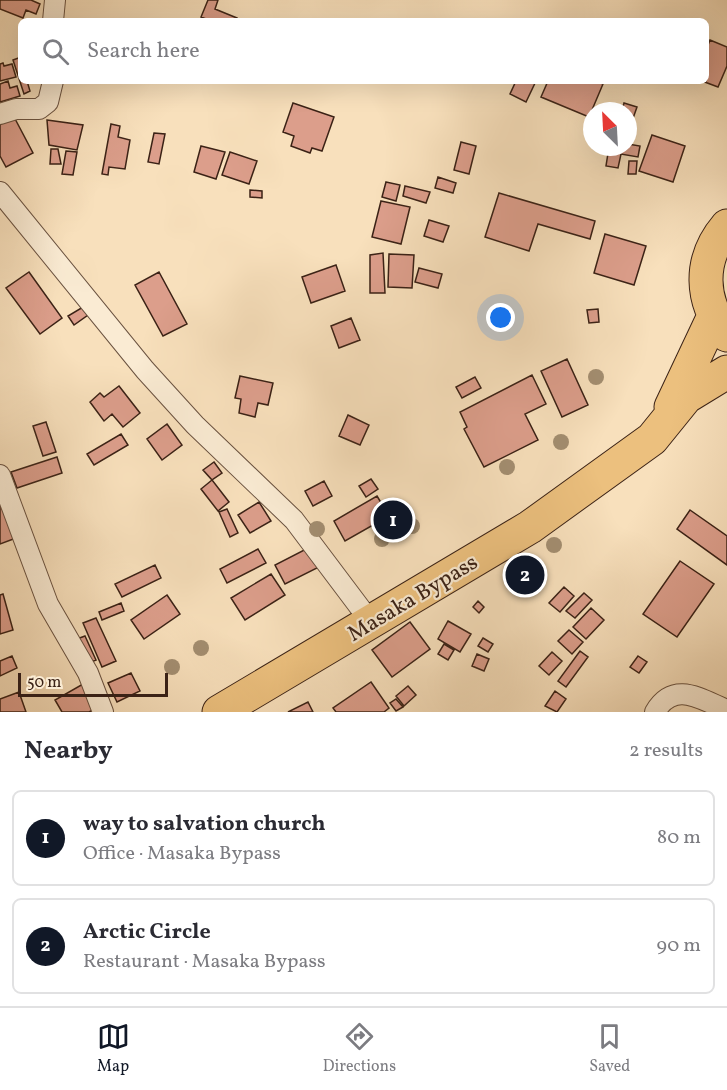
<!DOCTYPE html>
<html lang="en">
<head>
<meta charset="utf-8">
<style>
  :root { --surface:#fff; --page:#f7f7f7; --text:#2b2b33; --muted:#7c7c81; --line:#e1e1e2; --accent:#111827 }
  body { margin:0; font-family:Vollkorn,serif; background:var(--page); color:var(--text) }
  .compass { position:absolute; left:583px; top:102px; width:54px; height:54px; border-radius:50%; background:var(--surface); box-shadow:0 6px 24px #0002; rotate:336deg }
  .scale { position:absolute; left:18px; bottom:15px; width:150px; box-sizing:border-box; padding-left:6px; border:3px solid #3b2216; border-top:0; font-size:16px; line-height:21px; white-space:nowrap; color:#3b2216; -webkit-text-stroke:4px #faebd3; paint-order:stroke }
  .you { position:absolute; left:501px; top:318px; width:21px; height:21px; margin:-15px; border:4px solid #fff; border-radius:50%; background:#1a73e8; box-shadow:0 0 0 9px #1a73e833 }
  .badge { display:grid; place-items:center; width:39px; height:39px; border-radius:50%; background:var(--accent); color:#fff; font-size:20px; font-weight:700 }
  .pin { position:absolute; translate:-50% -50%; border:3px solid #fff; box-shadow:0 2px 6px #0006 }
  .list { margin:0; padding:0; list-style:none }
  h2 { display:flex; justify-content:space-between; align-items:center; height:78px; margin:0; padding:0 24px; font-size:26px }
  h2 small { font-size:20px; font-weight:400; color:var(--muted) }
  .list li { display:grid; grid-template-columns:39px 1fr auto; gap:18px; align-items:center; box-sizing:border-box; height:96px; margin:0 12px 12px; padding:0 12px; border:2px solid var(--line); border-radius:9px }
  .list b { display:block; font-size:22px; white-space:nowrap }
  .list p { margin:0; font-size:20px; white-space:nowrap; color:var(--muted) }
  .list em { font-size:20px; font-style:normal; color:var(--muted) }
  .icon { flex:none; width:33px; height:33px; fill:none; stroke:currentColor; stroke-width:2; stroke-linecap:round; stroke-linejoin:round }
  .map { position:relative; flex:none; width:727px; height:712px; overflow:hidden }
  .search { position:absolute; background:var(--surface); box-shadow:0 6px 24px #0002; left:18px; right:18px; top:18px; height:66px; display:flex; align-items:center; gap:15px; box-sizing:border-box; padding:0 21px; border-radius:9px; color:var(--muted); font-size:22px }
  .sheet { height:294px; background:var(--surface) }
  nav { display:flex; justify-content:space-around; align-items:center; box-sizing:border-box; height:84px; border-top:2px solid var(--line); background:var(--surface); font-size:16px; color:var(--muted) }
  nav a { display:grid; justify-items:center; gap:3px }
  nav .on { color:var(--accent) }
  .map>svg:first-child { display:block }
  .building { fill:#dc9e8b; stroke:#3b2216; stroke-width:1.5 }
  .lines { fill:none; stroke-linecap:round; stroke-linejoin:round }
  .street-casing { stroke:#6a5240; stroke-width:22 }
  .highway-casing { stroke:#3b2216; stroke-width:35 }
  .street { stroke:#faebd3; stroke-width:20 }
  .highway { stroke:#ecc07e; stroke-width:33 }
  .tree { fill:#a38e71 }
  .labels { text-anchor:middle; stroke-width:4.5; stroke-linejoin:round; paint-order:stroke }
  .street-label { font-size:22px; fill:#3b2216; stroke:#faebd3 }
</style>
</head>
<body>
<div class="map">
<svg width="727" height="712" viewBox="0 0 727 712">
  <rect width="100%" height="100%" fill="#f8e0bc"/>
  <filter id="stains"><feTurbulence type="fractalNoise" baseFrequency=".00333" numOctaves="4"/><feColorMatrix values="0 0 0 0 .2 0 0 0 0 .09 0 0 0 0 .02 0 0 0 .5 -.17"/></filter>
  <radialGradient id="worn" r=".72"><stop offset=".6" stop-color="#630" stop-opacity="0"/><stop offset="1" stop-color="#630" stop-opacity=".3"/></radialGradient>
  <path class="building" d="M0 0H31L40 4 36 14 26 10 23 18 0 9Z
    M208 0H218L215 9 237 18 236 21H211L201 17Z
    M710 40 727 47V66L718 87 702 81H706V50Z
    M21 57V81H27L30 91 24 94 13 60Z
    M3 63 4 66 12 64 16 77 0 81V64Z
    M8 81 10 88 17 86 20 96 0 102V84Z
    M516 81H536L526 102 510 94Z
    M548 81H596L603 84 589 117 541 97Z
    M293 103 334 117 322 151 312 148 310 153 291 146 294 136 283 132Z
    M624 103 637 107 631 124 628 123V111H622Z
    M13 115 33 153 6 167 0 156V122Z
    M47 120 83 125 77 150 49 145Z
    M111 124 120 126 118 137 130 140 125 169 109 167 108 175 102 174Z
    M154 133 165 134 159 164 148 162Z
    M652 135 685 146 673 182 639 171Z
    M461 142 476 146 469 174 454 170Z
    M628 144 640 146 638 157 621 154 618 168 606 166 609 147H628Z
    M201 146 225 152 216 179 194 172Z
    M51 149H58L61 164H50Z
    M66 151 77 152 73 175 62 174Z
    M230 152 257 161 249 184 222 175Z
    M629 161H637L636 174H628Z
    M438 177 456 183 453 193 435 188Z
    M386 182 400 185 396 201 382 197Z
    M405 186 430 192 426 203 403 196Z
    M250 190 262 191V198L250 197Z
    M499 193 595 221 590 239 538 224 529 251 485 237Z
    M381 201 410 207 401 244 372 237Z
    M429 220 449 226 443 242 424 236Z
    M605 234 646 246 634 285 594 273Z
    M383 253 385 293H370V255Z
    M389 254 414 255 412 288 388 287Z
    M336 265 345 291 311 303 302 277Z
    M419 268 442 274 438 288 415 282Z
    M29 272 62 318 40 334 6 288Z
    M159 272 187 324 163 336 135 285Z
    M83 307 88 315 74 325 68 316Z
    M598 309 599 322 589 323 587 310Z
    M351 318 360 340 339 348 331 326Z
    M567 359 588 405 562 417 541 371Z
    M532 375 546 404 525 414 538 440 484 467 464 429 467 427 460 412Z
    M240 376 273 383 268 405 258 403 255 417 239 413 241 399 235 398Z
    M475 377 481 388 462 398 456 387Z
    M119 386 140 413 123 427 112 414 104 421 90 402 100 393 104 397Z
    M348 415 369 425 360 445 339 436Z
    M46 422 56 452 43 456 33 426Z
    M167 424 182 445 162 460 147 439Z
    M121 434 128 445 94 465 87 454Z
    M57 457 62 473 17 488 11 472Z
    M214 462 222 473 212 480 229 502 218 511 201 489 212 480 203 470Z
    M371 479 378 489 366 497 359 486Z
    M324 481 332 496 313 506 305 491Z
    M377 496 389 516 345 541 334 521Z
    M0 500 16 538 0 544Z
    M259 502 271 521 250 533 238 515Z
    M227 509 238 533 230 537 219 512Z
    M690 510 727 536V565L677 529Z
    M312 546 321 566 285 584 275 565Z
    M258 549 266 563 227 583 220 569Z
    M680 561 714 584 677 637 643 614Z
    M155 565 161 578 122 597 115 584Z
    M271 574 285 595 245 620 231 598Z
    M564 587 574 596 560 612 549 603Z
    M584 593 592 600 575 618 566 611Z
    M3 594 13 630 0 634V595Z
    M167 595 180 614 144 639 131 620Z
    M478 601 484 607 479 613 473 607Z
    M121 603 124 611 102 620 99 612Z
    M591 608 604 620 586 639 573 627Z
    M96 618 116 661 102 667 83 623Z
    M448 621 471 634 460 652 438 639Z
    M410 622 430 649 392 677 372 650Z
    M569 630 583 642 572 654 558 641Z
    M85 636 96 660 88 663 77 639Z
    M483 638 493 644 488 652 478 646Z
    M444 644 454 650 448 660 438 654Z
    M580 651 588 657 566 687 558 681Z
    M552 652 562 661 549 675 539 666Z
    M477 654 489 659 484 671 472 666Z
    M12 656 17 668 0 676V661Z
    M638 656 647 662 639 673 630 667Z
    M131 673 140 691 117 702 108 683Z
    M371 682 389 708 384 712H336L333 708Z
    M83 684 97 708 89 712H62L55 700Z
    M408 686 416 695 404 706 396 696Z
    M555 691 566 699 557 712 545 706Z
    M19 692 26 712H0V699Z
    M396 699 403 707 396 711 390 703Z
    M308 702 313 712H288Z"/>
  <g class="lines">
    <g class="street-casing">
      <path id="street" d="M53 21 55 0
        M0 114 16 109H39L48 102 53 81
        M0 192 145 370 195 425 294 520 370 621
        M0 475 48 604 88 673 103 712
        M655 712C674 680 700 699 727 710"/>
    </g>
    <g class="highway-casing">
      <path id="highway" d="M727 226C698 260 700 301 727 335
        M671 407 713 318
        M219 712 530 527 652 439 686 397 727 372"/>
    </g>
    <use href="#street" class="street"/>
    <use href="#highway" class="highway"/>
  </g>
  <g class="tree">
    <circle cx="596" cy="377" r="8"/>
    <circle cx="561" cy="442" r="8"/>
    <circle cx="507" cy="467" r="8"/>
    <circle cx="412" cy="526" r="8"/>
    <circle cx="317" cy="529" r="8"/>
    <circle cx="382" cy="539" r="8"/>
    <circle cx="554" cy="545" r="8"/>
    <circle cx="201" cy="648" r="8"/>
    <circle cx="172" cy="667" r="8"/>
  </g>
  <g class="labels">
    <g class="street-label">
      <text transform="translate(412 597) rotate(-31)" y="8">Masaka Bypass</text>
    </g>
  </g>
  <rect width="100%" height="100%" filter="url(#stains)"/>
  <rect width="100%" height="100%" fill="url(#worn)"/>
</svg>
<svg class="compass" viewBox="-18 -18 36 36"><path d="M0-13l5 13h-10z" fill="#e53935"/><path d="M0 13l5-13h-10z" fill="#7c7c81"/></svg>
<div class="scale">50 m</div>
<div class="you"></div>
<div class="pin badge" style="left:393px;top:520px">1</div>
<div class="pin badge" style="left:525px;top:575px">2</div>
<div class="search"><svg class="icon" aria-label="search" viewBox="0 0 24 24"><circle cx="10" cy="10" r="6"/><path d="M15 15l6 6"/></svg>Search here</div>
</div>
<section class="sheet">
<h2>Nearby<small>2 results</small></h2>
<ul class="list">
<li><span class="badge">1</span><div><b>way to salvation church</b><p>Office · Masaka Bypass</p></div><em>80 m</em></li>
<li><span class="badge">2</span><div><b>Arctic Circle</b><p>Restaurant · Masaka Bypass</p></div><em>90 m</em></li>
</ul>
</section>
<nav>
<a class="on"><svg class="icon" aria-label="map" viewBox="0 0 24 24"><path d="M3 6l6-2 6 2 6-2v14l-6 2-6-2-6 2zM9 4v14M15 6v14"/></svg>Map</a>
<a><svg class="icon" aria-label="directions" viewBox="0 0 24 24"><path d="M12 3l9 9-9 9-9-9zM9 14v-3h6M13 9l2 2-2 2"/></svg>Directions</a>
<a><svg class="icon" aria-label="saved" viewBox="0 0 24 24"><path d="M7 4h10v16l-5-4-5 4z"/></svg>Saved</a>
</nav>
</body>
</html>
